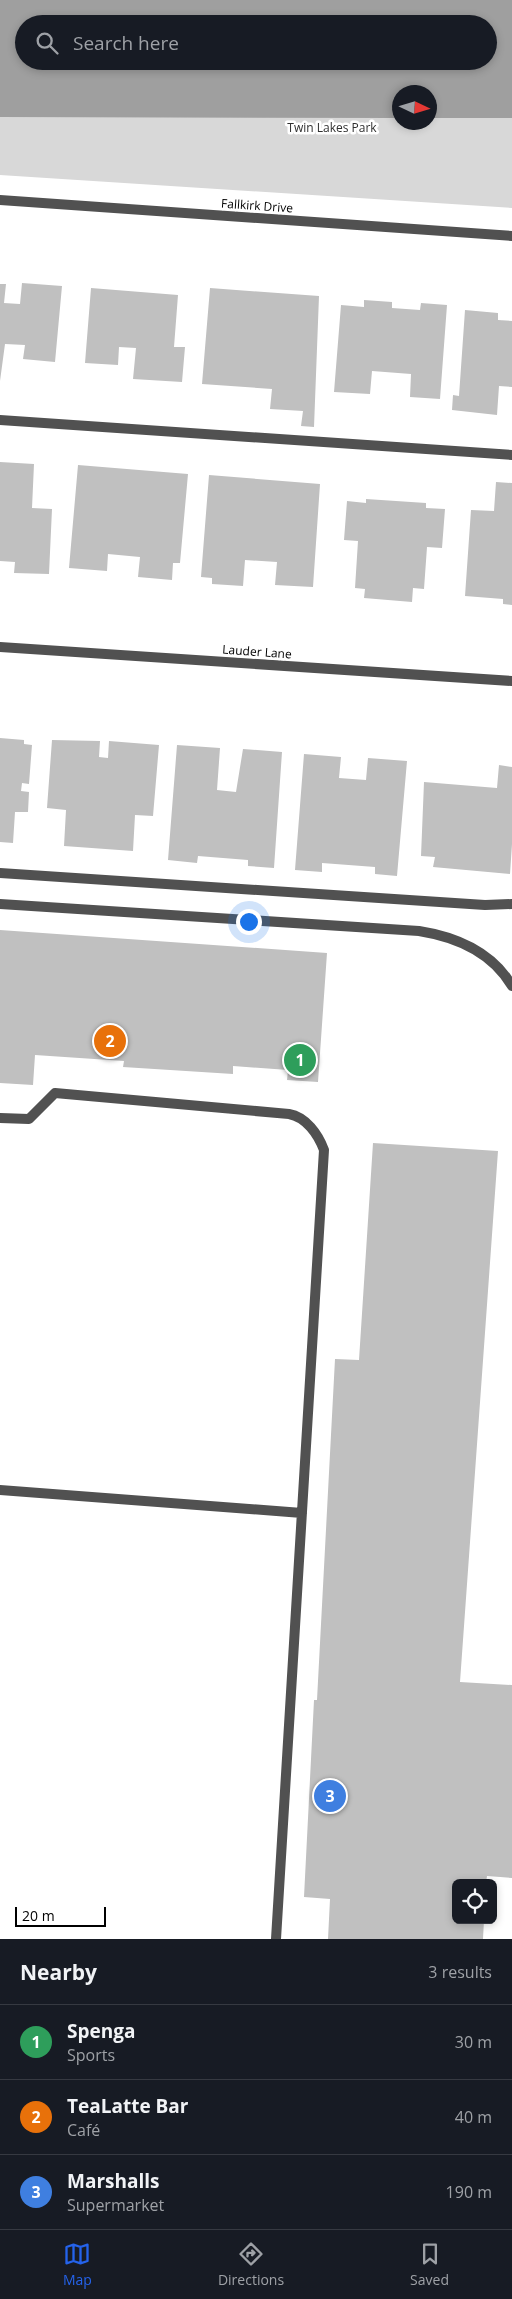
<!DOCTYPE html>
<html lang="en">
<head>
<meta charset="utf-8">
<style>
  :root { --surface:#171b24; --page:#242831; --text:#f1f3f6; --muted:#9ea1a6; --line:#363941; --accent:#2563eb }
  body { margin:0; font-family:"Open Sans",sans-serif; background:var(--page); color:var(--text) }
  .controls { position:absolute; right:15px; bottom:15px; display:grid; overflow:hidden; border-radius:8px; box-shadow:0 2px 8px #0003 }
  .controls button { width:45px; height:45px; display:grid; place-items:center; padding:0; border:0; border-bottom:1px solid var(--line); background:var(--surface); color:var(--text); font:25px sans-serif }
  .compass { position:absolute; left:392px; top:85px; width:45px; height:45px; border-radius:50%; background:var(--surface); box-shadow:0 2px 8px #0003; rotate:94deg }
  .scale { position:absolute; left:15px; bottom:12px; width:91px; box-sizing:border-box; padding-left:5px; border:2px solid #000; border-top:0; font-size:14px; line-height:18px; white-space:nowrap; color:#000; -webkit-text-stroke:4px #fff; paint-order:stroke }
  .you { position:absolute; left:248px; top:921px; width:18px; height:18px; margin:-12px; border:4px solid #fff; border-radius:50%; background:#1a73e8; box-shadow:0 0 0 8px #1a73e833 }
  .badge { display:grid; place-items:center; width:32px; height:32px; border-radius:50%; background:var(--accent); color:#fff; font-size:16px; font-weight:700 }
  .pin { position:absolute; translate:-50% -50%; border:2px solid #fff; box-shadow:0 1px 5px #0006 }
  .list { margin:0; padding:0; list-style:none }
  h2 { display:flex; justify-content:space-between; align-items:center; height:65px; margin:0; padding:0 20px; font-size:21px }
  h2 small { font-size:16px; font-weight:400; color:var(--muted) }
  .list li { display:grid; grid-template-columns:32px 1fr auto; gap:15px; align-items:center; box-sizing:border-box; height:75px; padding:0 20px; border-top:1px solid var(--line) }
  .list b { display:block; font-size:19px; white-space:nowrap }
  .list p { margin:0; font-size:16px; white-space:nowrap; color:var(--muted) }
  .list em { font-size:16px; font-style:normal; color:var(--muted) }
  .icon { flex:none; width:28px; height:28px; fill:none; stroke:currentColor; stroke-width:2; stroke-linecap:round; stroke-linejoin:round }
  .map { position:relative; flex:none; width:512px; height:1939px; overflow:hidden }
  .search { position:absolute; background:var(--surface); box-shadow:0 2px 8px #0003; left:15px; right:15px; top:15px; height:55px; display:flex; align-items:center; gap:12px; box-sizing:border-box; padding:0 18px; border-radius:28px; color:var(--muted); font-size:19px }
  .sheet { height:290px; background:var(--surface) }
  nav { display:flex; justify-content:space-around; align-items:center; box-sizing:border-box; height:70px; border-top:1px solid var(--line); background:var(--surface); font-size:14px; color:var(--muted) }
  nav a { display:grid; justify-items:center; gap:2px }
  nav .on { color:var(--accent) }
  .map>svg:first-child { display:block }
  .green { fill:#d8d8d8; fill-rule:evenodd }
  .water { fill:#9f9f9f; fill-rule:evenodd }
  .building { fill:#c0c0c0 }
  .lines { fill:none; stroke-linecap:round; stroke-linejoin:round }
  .service { stroke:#515151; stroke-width:10 }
  .minor { stroke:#515151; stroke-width:10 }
  .labels { text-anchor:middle; stroke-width:5; stroke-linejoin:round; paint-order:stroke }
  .park-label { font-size:12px; fill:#2f2f2f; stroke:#fff }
  .street-label { font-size:12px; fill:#000; stroke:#fff }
</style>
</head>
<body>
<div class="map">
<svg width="512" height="1939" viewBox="0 0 512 1939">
  <rect width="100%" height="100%" fill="#fff"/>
  <path class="green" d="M0 0H512V208L0 175ZM24 24H488V61H24ZM400 92H430V122H400Z"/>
  <path class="water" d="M0 0H512V118H430V92H400L399 118 0 117ZM24 24H488V61H24Z"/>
  <path class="building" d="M22 283 62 286 55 362 23 359 25 345 5 344 0 381V284H6L4 303 20 304Z
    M91 288 178 295 174 347H185L182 382 133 379 136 348 119 347 118 365 85 363Z
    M210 288 319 296 314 427 301 426 303 411 270 409 272 389 202 384Z
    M364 300 392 302V308L420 310 421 303 447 305 440 399 410 397 411 374 372 371 370 394 334 392 341 305 364 307Z
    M465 310 498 313V320L512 321V387L499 386 497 415 452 410 453 395 459 396Z
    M0 462 34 464 32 508 52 509 49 574 14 573 15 562 0 561Z
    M78 465 188 474 180 563H173L172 580 138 577 140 557 108 554 107 571 69 568Z
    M209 475 320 484 313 587 275 585 277 562 245 560 243 586 212 584V578L201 577Z
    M496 482 512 483V605L503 604V599L465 596 471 510 494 511Z
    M366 499 426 503V508L445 509 442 548 427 547 424 589 413 588 412 602 364 598 365 589 355 588 358 541 344 540 347 501 366 503Z
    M0 738 24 740V744L32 745 29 784 22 783 21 791 29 792 28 812H15L13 843 0 842Z
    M52 740 100 741 99 757 108 758 109 741 159 745 153 816 135 815 133 851 64 846 66 810 47 808Z
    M177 745 220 748 217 790 236 792 243 749 282 752 274 868 248 866V860L198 856 197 863 168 860Z
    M304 754 341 757 339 778 366 780 368 758 407 761 397 876 375 874V867L322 863V872L295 870Z
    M499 765 512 767V844L510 874 433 867 435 857 421 856 424 782 497 788Z
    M0 930 327 953 318 1082 287 1080 288 1070 233 1066V1074L123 1067 124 1061 35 1055 33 1085 0 1083Z
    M373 1143 498 1151 460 1682 512 1685V1878L487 1876 486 1883H456V1920H484L483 1939H328L330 1899 304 1897 314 1700H317L335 1359 359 1360Z"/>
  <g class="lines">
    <path class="service" d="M0 420 512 455
      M0 873 485 905 512 904
      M0 904 419 931C457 937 492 952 512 986
      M0 1118 29 1119 55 1093 289 1114C306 1117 318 1134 324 1150L276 1939
      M0 1490 302 1513"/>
    <path class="minor" d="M0 200 512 236
      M0 647 512 681"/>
  </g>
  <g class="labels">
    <g class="park-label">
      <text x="332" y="132">Twin Lakes Park</text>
    </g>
    <g class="street-label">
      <text transform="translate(257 206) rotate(4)" y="4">Fallkirk Drive</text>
      <text transform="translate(257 652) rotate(4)" y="4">Lauder Lane</text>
    </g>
  </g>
</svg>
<div class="controls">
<button><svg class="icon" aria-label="locate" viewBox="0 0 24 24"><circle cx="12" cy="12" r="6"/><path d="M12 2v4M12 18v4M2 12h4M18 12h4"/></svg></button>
</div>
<svg class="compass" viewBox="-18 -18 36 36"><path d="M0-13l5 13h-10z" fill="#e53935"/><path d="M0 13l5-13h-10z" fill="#9ea1a6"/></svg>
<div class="scale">20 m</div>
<div class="you"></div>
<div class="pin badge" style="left:300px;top:1060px;background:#2e9e5b">1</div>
<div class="pin badge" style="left:110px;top:1041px;background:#e8710a">2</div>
<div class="pin badge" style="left:330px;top:1796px;background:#3f7fe0">3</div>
<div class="search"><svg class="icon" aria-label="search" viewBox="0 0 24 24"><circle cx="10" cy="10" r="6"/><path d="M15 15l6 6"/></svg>Search here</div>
</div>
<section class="sheet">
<h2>Nearby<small>3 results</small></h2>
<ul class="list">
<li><span class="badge" style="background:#2e9e5b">1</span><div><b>Spenga</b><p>Sports</p></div><em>30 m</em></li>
<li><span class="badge" style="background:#e8710a">2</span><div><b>TeaLatte Bar</b><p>Café</p></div><em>40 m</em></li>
<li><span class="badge" style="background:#3f7fe0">3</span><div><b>Marshalls</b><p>Supermarket</p></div><em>190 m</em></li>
</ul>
</section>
<nav>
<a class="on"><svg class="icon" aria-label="map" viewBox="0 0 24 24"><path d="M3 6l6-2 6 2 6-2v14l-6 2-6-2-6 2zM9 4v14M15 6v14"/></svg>Map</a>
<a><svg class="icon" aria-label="directions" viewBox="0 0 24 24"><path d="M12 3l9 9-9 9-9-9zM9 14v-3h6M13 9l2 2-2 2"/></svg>Directions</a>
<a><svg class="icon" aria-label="saved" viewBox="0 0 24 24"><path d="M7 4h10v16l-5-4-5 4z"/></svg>Saved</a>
</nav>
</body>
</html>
